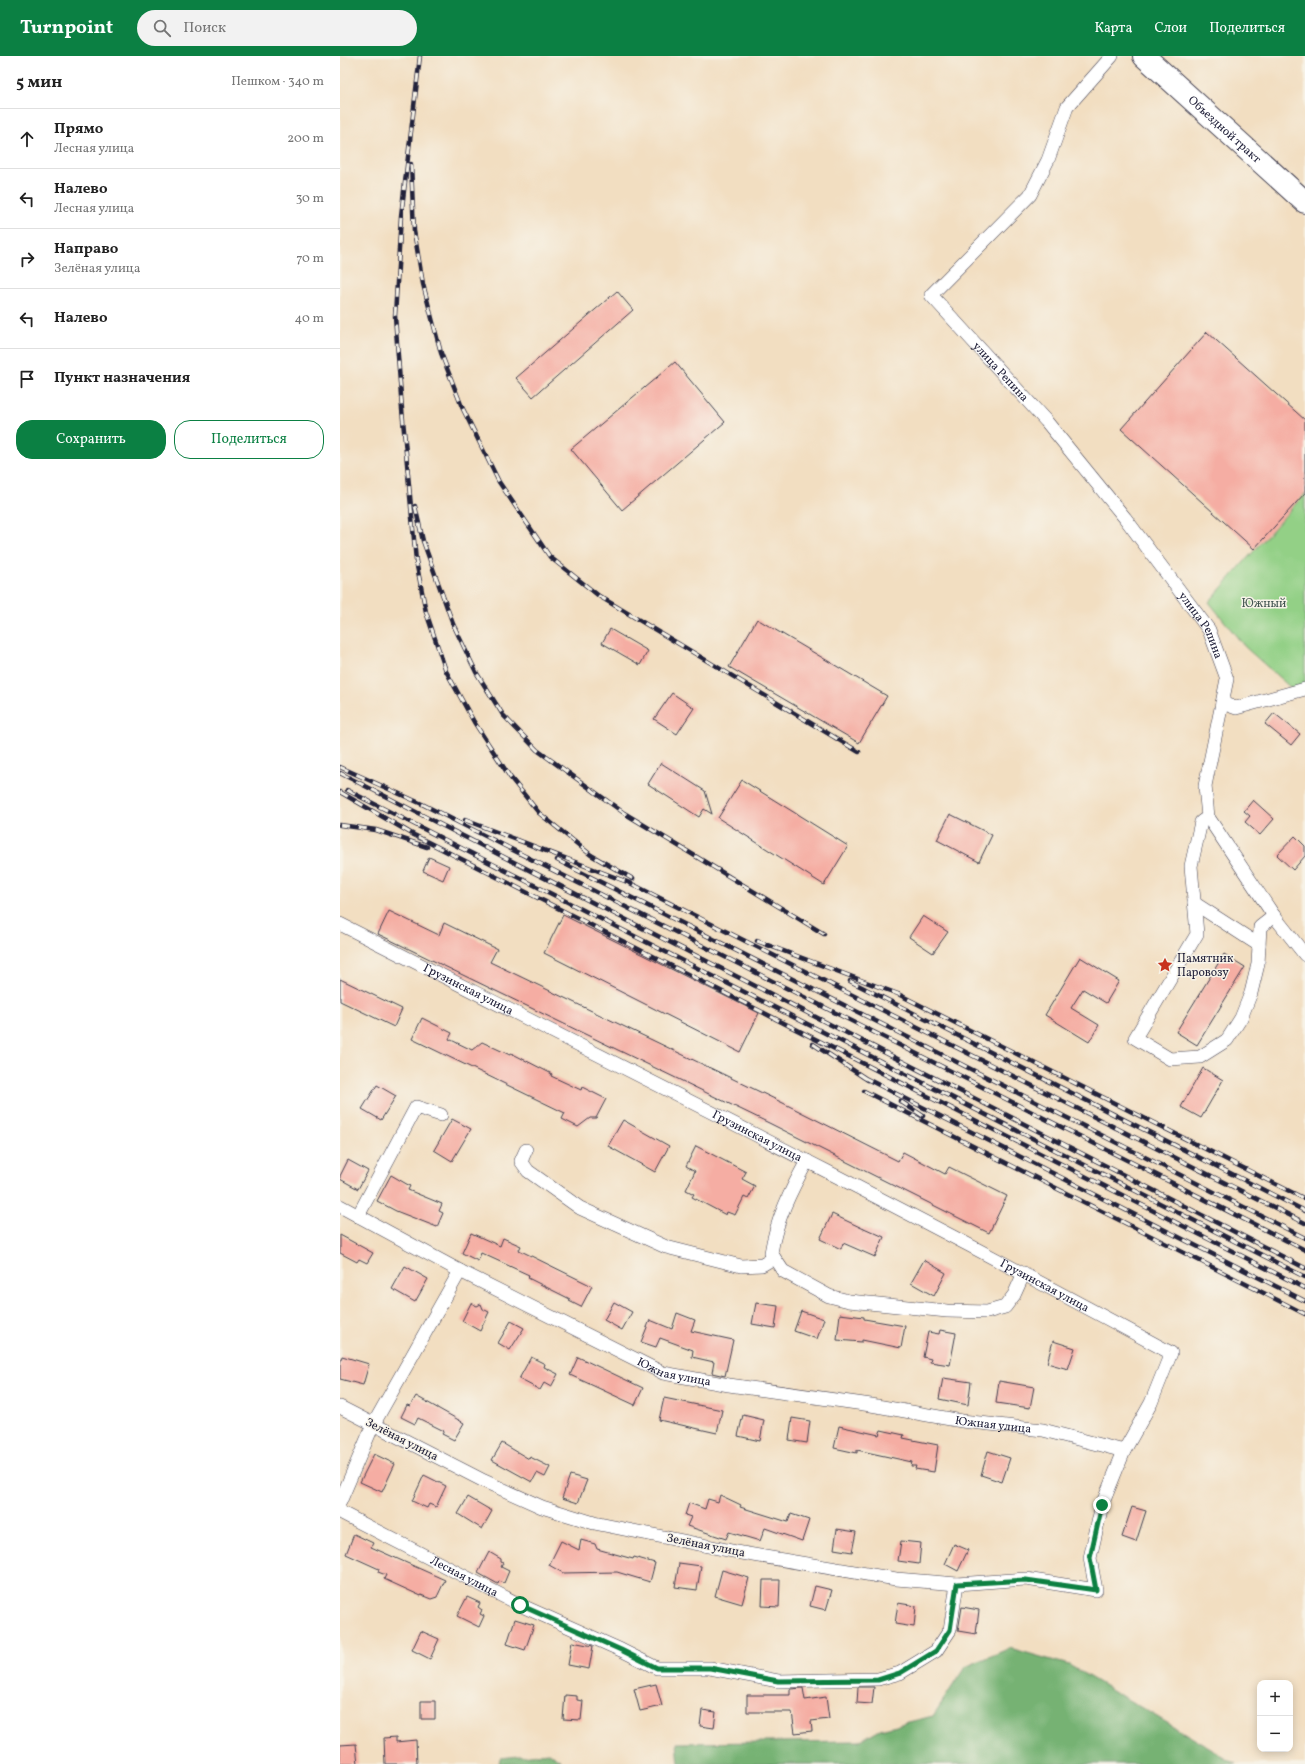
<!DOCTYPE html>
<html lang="ru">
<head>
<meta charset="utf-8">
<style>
  :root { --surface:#fff; --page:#f2f2f2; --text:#222; --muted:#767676; --line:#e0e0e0; --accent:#0b8043 }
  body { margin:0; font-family:Vollkorn,serif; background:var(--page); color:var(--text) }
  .controls { position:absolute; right:12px; bottom:12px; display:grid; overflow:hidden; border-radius:8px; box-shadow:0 2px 10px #0003 }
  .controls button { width:36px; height:36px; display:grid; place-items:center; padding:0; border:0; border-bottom:1px solid var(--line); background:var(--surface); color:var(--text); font:20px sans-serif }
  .stop { position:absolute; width:12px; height:12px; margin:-9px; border:3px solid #0b8043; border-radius:50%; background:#fff }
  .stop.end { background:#0b8043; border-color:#fff; box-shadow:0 1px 4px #0008 }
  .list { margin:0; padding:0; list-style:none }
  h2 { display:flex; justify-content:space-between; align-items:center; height:52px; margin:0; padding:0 16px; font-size:17px }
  h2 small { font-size:13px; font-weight:400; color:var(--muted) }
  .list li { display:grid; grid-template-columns:26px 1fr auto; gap:12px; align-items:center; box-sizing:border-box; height:60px; padding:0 16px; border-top:1px solid var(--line) }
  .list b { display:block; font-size:15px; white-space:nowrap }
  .list p { margin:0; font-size:13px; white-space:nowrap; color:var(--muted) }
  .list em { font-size:13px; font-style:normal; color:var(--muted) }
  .actions { display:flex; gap:8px; padding:12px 16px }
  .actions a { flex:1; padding:9px 0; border:1px solid var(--accent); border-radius:16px; text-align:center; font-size:14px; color:var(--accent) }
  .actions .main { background:var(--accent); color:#fff }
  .icon { flex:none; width:22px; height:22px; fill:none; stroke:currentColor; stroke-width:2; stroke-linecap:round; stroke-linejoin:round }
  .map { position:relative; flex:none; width:965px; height:1708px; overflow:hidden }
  header { display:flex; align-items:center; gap:24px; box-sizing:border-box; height:56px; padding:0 20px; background:var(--accent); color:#fff }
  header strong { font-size:19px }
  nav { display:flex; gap:22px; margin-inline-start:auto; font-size:14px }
  .search { width:280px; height:36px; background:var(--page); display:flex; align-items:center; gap:10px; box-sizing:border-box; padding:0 14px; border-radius:22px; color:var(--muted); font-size:15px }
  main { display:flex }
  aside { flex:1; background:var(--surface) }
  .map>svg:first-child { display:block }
  .green { fill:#93d086; stroke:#5a7960 }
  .forest { fill:#76b273; stroke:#4c6a57 }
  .building { fill:#f5ada3 }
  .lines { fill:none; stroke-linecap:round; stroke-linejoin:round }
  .street-casing { stroke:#413e4f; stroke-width:14 }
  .highway-casing { stroke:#413e4f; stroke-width:24 }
  .street { stroke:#fff; stroke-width:13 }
  .highway { stroke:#fff; stroke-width:22 }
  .rail-casing { stroke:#22223b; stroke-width:4.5 }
  .rail { stroke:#f7f3e8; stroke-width:3; stroke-dasharray:9; stroke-linecap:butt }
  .route { stroke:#0b8043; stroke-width:5 }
  .labels { text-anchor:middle; stroke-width:3; stroke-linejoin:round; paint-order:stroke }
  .street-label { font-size:12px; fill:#22223b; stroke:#f7f3e8 }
  .park-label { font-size:12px; fill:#445652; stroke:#f7f3e8 }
  .poi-label { font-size:12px; fill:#22223b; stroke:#f7f3e8; text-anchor:start }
</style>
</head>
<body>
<header>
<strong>Turnpoint</strong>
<div class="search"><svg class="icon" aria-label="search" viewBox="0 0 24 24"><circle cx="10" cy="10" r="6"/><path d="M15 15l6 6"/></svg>Поиск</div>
<nav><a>Карта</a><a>Слои</a><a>Поделиться</a></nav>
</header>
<main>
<aside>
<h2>5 мин<small>Пешком · 340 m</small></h2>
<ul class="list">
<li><svg class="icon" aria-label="ahead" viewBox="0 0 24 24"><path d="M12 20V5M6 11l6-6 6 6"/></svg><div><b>Прямо</b><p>Лесная улица</p></div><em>200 m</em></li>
<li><svg class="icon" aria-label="left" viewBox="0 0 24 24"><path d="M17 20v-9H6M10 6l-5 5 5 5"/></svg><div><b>Налево</b><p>Лесная улица</p></div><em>30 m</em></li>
<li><svg class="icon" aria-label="right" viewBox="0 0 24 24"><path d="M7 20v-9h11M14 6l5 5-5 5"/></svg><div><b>Направо</b><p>Зелёная улица</p></div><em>70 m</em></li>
<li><svg class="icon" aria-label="left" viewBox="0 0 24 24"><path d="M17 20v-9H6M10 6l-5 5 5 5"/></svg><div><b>Налево</b></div><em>40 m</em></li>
<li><svg class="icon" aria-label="arrive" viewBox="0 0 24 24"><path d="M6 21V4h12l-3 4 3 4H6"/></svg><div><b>Пункт назначения</b></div></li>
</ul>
<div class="actions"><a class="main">Сохранить</a><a>Поделиться</a></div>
</aside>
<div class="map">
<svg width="965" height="1708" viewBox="0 0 965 1708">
  <rect width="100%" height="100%" fill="#f7f3e8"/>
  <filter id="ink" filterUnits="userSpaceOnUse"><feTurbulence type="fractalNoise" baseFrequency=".025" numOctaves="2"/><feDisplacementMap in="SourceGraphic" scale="8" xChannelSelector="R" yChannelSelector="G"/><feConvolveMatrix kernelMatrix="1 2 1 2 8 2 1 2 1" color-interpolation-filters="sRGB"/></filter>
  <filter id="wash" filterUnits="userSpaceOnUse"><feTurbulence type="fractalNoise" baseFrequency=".012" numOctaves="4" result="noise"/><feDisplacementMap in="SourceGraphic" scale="16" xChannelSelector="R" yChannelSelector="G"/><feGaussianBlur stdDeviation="0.9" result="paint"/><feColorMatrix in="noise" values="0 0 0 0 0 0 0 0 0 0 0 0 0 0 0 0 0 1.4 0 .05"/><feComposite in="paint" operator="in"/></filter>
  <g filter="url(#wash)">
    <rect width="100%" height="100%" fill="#f2dec1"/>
    <path class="green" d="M965 437V629L952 633 905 591 869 546Z"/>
    <path class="forest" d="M670 1592 729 1609 897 1708H339L337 1687 519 1685 540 1673 593 1660 625 1611Z
      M209 1697 226 1708H159L160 1702Z"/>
    <g id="blocks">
      <path class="building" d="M277 235 293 254 193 341 176 322Z
        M867 276 965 364V437L914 493 781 373Z
        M335 306 385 366 282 454 231 393Z
        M417 563 547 640 519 687 389 611Z
        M270 573 308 595 300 609 262 587Z
        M332 637 354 652 337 678 314 663Z
        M934 657 960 678 951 689 925 668Z
        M321 707 365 735 372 758 364 753 359 761 308 728Z
        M402 724 508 790 484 829 378 762Z
        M913 744 934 763 920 779 905 766 910 760 904 755Z
        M610 758 652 779 639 806 597 784Z
        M955 780 965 790V800L953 814 937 799Z
        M89 801 109 810 103 824 83 815Z
        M49 855 99 879 104 867 157 893 150 906 443 1047 558 1105 563 1096 605 1118 609 1111 667 1140 649 1177 429 1067 38 878Z
        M223 859 419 957 400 996 204 897Z
        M583 860 608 876 593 897 569 881Z
        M884 898 905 911 857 989 836 976Z
        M740 901 779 925 766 947 743 933 731 952 759 969 749 986 705 959Z
        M0 923 62 953 54 971 0 945Z
        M82 962 112 977 109 983 132 994 142 986 170 999 171 997 212 1018 211 1020 241 1034 242 1031 266 1043 256 1062H250L238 1071 222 1063 225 1057 72 983Z
        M863 1012 883 1024 861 1062 841 1051Z
        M37 1029 56 1040 41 1064 22 1053Z
        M112 1063 131 1073 112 1105 94 1094Z
        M283 1064 329 1090 315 1116 268 1090Z
        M356 1090 406 1116 402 1123 415 1130 408 1143 404 1141 395 1159 387 1156 386 1159 352 1141 354 1138 346 1134 355 1115 346 1110Z
        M8 1104 28 1115 18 1133 0 1123V1120Z
        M51 1119 70 1130 68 1134 102 1148 99 1155 103 1157 97 1171 56 1155 37 1145Z
        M492 1158 524 1173V1172L544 1181 535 1201 503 1187 501 1193 480 1183Z
        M131 1177 160 1190 163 1182 181 1190 179 1194 252 1230 241 1251 229 1245 230 1243 188 1222 189 1219 141 1197 138 1205 122 1197Z
        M0 1179 33 1197 27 1207 19 1203 17 1206 0 1197Z
        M584 1204 606 1217 594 1240 571 1227Z
        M65 1210 88 1223 75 1246 52 1233Z
        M274 1246 292 1256 282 1274 264 1264Z
        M131 1247 137 1250 141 1248 143 1253 149 1256 140 1275 122 1265Z
        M416 1247 438 1250 435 1272 412 1268Z
        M461 1255 484 1263 477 1283 454 1275Z
        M337 1257 355 1264 351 1275 393 1284 385 1320 372 1317 374 1306 352 1301 353 1294 320 1282 316 1291 301 1286 310 1264 332 1273Z
        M500 1258 524 1261V1263L565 1270 561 1292 522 1284V1286L497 1284Z
        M171 1265 184 1272 170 1294 158 1287Z
        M600 1274 616 1277 610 1309 590 1306 591 1303 583 1301 588 1276 599 1278Z
        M713 1285 735 1292 728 1313 707 1307Z
        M2 1300 29 1308 23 1329 0 1323V1308Z
        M191 1301 205 1308 204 1311 218 1318 211 1331 204 1327 200 1334 179 1323Z
        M238 1301 303 1332 295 1349 230 1319Z
        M603 1322 631 1326 628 1349 599 1343Z
        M659 1325 694 1331 690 1352 656 1347Z
        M76 1340 124 1367 114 1384 102 1378 104 1375 78 1362 75 1368 61 1361 67 1349 70 1350Z
        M324 1342 382 1354 377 1377 319 1364Z
        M403 1359 424 1364 420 1385 398 1380Z
        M452 1362 470 1365 467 1387 449 1384Z
        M499 1370 539 1379 541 1374 564 1379 563 1382 598 1389 594 1416 575 1413 576 1410H571L572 1406 517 1394V1397L494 1392Z
        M162 1387 189 1403 190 1401 210 1411 205 1421 197 1417 192 1426 152 1404Z
        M648 1395 670 1402 662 1426 641 1419Z
        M34 1398 55 1408 42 1436 20 1426Z
        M84 1419 106 1430 96 1451 89 1448 87 1452 72 1445Z
        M230 1419 247 1424 238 1447 222 1442Z
        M380 1439 401 1449 400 1451 448 1466 451 1458 469 1464 462 1485 425 1472 420 1485 389 1476 386 1483 347 1470 351 1461 345 1459 349 1447 365 1453 368 1443 378 1446Z
        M128 1441 152 1455 142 1473 118 1458Z
        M792 1451 806 1455 796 1486 782 1481Z
        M497 1473 516 1476 512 1496 494 1493Z
        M14 1478 33 1487 31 1491 105 1524 97 1541 91 1543 81 1539V1540L44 1523 46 1519 38 1516 39 1513 6 1498Z
        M241 1484 255 1488 257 1493 293 1503 294 1501 315 1507 310 1526 277 1516 223 1517 209 1509 221 1485 239 1494Z
        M561 1485 581 1487 579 1508 558 1505Z
        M614 1488 628 1494 618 1515 605 1508Z
        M149 1496 161 1503V1506L163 1507 161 1511 169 1515 164 1527 159 1525 158 1528 138 1517Z
        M339 1507 361 1510 357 1534 335 1531Z
        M382 1514 409 1522 402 1548 375 1540Z
        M423 1524H440L439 1551 422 1550Z
        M475 1530 492 1534 486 1554 470 1550Z
        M127 1541 140 1547 138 1551 142 1554 140 1558 144 1560 139 1571 117 1560Z
        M558 1547 576 1550 574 1571 555 1568Z
        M622 1551 639 1554 636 1578 618 1575Z
        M175 1563 194 1569 185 1594 167 1588Z
        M81 1575 99 1583 90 1603 72 1594Z
        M232 1586 253 1590 249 1613 228 1609Z
        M316 1628 322 1650 300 1655 294 1633Z
        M518 1631H534L532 1648 517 1647Z
        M463 1632 465 1644 486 1641 489 1663 471 1665 472 1675 455 1677 452 1656H407V1639H450V1633Z
        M225 1639 237 1640V1644L243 1645 241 1664 223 1663Z
        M81 1645H95V1663H81Z
        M362 1654 376 1656 374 1672 360 1670Z
        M56 1681V1686L76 1684 77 1708H45L44 1682Z
        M16 1688 18 1708H0V1689Z"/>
    </g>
  </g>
  <g filter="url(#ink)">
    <use href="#blocks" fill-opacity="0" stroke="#413e4f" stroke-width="1"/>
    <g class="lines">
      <g class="street-casing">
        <g id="street">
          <path id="s1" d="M772 0 727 51 708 104 690 139 591 239 706 365 785 462 869 574 887 623 865 730 868 761 934 860 965 899"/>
          <path d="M882 647 896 652 965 633"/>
          <path d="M868 761 861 766 851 810 857 878 795 982 830 1003 860 1001 887 984 901 962 911 937 918 908 920 871 934 860"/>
          <path d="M854 847 919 889"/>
          <path id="s2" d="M0 868C278 1009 557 1148 831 1297L811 1347 784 1395 762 1449 750 1502 756 1534 686 1523 617 1528 556 1523 402 1497 254 1467 202 1451 144 1425 0 1351"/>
          <path d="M186 1094 181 1105 188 1115 240 1152 326 1191 401 1210 422 1209 434 1202"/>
          <path d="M467 1105C451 1134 436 1164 431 1197L443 1215 489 1240 509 1245 607 1255 647 1256 665 1251 674 1239 684 1217"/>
          <path id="s3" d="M0 1150 120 1215 323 1317 389 1329 531 1349 622 1365 703 1374 784 1395"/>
          <path d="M18 1160 76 1051 101 1059"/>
          <path d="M0 1446 33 1369 120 1215"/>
          <path id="s4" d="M0 1456 180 1549 281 1594 317 1612H370L438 1625 538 1623 560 1617 596 1595 610 1574 617 1528"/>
        </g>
      </g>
      <g class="highway-casing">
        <g id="highway">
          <path id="s5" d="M804 0 965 146"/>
        </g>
      </g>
      <use href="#street" class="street"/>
      <use href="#highway" class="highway"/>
      <g class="rail-casing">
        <path id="rail" d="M80 0 61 160 55 260 62 353 76 505 86 556 106 615 134 666 170 721 199 757 251 799 293 823
          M71 108 74 175 83 228 101 297 122 351 159 426 210 501 259 540 519 696
          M75 450 83 485 113 568 136 616 163 659 197 694 284 757 484 878
          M0 711 82 748 965 1194
          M0 717 965 1212
          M7 734 965 1221
          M0 736 74 779 965 1232
          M125 764 290 827 965 1167
          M0 769 36 774 87 791
          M217 804 965 1182
          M417 885 558 938 965 1143
          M510 925 965 1155
          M473 988 528 1024
          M523 1021 965 1245
          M524 1035 965 1258
          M560 1045 583 1060"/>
      </g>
      <use href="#rail" class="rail"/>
    </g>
  </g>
  <g class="lines" filter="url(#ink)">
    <path class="route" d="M180 1549 281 1594 317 1612H370L438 1625 538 1624 560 1617 596 1595 610 1574 617 1528 686 1524 756 1534 750 1502 762 1449"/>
  </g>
  <defs>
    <g id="sight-bare" transform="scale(1.2)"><path d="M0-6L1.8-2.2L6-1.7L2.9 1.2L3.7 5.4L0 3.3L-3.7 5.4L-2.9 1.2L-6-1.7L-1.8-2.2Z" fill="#c8321e" stroke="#f7f3e8" stroke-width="2.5" paint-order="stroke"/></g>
  </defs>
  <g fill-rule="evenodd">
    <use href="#sight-bare" x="825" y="909"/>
  </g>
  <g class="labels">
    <g class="street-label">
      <text dy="4" stroke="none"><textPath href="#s5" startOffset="109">Объездной тракт</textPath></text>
      <text dy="4" stroke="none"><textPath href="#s1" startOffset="408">улица Репина</textPath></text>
      <text dy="4" stroke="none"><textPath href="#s1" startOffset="732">улица Репина</textPath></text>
      <text dy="4" stroke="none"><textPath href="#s2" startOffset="144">Грузинская улица</textPath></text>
      <text dy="4" stroke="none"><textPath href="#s2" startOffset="468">Грузинская улица</textPath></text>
      <text dy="4" stroke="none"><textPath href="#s2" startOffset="792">Грузинская улица</textPath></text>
      <text dy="4" stroke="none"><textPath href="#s3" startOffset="374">Южная улица</textPath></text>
      <text dy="4" stroke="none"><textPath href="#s3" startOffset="698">Южная улица</textPath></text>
      <text transform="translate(62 1383) rotate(27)" y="4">Зелёная улица</text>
      <text transform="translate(366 1489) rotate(11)" y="4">Зелёная улица</text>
      <text dy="4" stroke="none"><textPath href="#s4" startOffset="140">Лесная улица</textPath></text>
    </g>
    <g class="park-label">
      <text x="924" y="551">Южный</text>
    </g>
    <g class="poi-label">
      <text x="837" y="906">Памятник<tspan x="837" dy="14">Паровозу</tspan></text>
    </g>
  </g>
</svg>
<div class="controls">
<button>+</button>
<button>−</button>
</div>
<div class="stop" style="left:180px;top:1549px"></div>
<div class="stop end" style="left:762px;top:1449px"></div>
</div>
</main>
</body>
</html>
